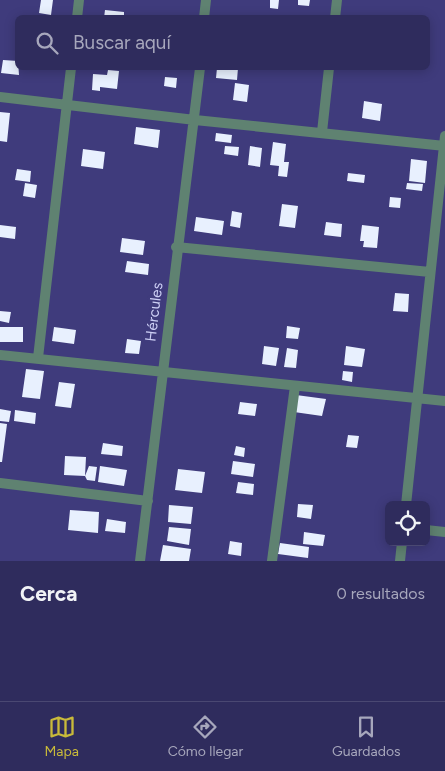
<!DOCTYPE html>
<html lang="es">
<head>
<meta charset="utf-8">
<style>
  :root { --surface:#2f2c5d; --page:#3b3866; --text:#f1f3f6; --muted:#a7a7bc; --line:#4a4872; --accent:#c9ba3a }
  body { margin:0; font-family:Figtree,sans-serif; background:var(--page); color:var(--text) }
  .controls { position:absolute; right:15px; bottom:15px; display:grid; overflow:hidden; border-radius:8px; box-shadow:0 2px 12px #0003 }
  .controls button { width:45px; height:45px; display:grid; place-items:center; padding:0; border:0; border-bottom:1px solid var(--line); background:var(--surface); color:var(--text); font:25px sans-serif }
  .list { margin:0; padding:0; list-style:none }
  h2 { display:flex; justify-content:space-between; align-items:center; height:65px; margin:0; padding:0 20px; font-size:21px }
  h2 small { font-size:16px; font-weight:400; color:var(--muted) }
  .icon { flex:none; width:28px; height:28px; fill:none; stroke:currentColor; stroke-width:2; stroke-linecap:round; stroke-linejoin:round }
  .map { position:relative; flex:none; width:445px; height:561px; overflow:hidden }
  .search { position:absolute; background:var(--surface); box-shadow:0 2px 12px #0003; left:15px; right:15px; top:15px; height:55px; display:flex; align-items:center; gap:12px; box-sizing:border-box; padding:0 18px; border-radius:8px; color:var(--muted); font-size:19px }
  .sheet { height:140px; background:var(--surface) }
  nav { display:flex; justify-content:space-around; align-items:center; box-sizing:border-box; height:70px; border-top:1px solid var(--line); background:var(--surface); font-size:14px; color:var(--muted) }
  nav a { display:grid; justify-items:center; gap:2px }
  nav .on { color:var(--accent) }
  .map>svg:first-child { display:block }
  .building { fill:#e8f0fe }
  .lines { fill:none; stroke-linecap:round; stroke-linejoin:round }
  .street { stroke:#5f8271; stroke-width:10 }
  .labels { text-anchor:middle; stroke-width:5; stroke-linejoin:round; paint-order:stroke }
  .street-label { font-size:15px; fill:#cccef4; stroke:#3f3b7c }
</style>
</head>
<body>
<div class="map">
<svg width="445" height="561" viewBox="0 0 445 561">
  <rect width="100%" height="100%" fill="#3f3b7c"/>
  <path class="building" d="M41 0H53L51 15 39 13Z
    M270 0H279L278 9 270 8Z
    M298 0H310L309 6 298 5Z
    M105 10 124 12V18H104Z
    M3 60 18 61 19 75 1 73Z
    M217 68H238L237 80 216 78Z
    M108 70 119 71 117 89 100 87V91L92 90 93 74 107 75Z
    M165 77 177 78 176 88 164 86Z
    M235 83 249 85 247 102 233 100Z
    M364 101 382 104 380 121 362 118Z
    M0 112 10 113 7 142 0 141Z
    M136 127 160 130 158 148 134 144Z
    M216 133 232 135 231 143 215 141Z
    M273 142 286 144 284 162H289L287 177 278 176 279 166 270 165Z
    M225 146 239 147 238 156 224 154Z
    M250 146 262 148 260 167 248 165Z
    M83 149 105 152 103 169 81 166Z
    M411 159 427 161 425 183 409 181Z
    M17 169 31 171 30 182 15 180Z
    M348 173 365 175 364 183 347 181Z
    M25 183 37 185 35 198 23 196Z
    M407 183 423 184 422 191 406 189Z
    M390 197 401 198 400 208 389 207Z
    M282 204 298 206 295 228 279 226Z
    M232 211 242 213 240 228 230 226Z
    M196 217 224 221 222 235 194 231Z
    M326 222 342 224 341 237 324 235Z
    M0 225 16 227 15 239 0 237Z
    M362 225 379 227 377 248 363 247 364 241H360Z
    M122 238 145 241 143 255 120 252Z
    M127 261 149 264 148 275 125 272Z
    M395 293 409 294 408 312 393 311Z
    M0 311 11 312 9 323 0 321Z
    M287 326 300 328 298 339 286 338Z
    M0 327H23V342H0Z
    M54 327 76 330 74 344 52 341Z
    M127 339 141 341 139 354 125 353Z
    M264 346 279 348 276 366 262 364Z
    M346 346 365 349 362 367 344 365Z
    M287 348 298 350 296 368 284 367Z
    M26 369 44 371 40 399 22 397Z
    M343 371 353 372 352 382 342 380Z
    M59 382 75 384 71 408 55 406Z
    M296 395 326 399 322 416 294 412Z
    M240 402 257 404 255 416 238 414Z
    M0 409 11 411 9 422 0 421Z
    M15 410 36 413 35 424 14 421Z
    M0 423 7 424 2 462H0Z
    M348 435 359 436 357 448 346 447Z
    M103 443 123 446 122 456 101 454Z
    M236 446 245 448 244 457 234 455Z
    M65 456 86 457 85 476 64 475Z
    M233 461 255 464 253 477 231 474Z
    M89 466 97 467 95 481 87 480 85 476Z
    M100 466 127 470 124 486 98 482Z
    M178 469 205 472 202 493 175 490Z
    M238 482 254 484 253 495 236 493Z
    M298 504 313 505 311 519 297 517Z
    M169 505 193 507 191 524 168 522Z
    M70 510 99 512 98 533 68 530Z
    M107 519 126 522 125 533 105 531Z
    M169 527 191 529 189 545 167 541Z
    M304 532 325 535 323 546 303 544Z
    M230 541 242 543 241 556 228 554Z
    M280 543 309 547 308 558 278 554Z
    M163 545 191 549 189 561H160Z"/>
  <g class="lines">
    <path class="street" d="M77 18 79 0
      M204 18 206 0
      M335 18 337 0
      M0 97 195 120 445 146
      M322 132 329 68
      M176 247 430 272
      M0 355 445 401
      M38 358 71 68
      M0 483 148 501
      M406 505 445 136
      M426 530 445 532
      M140 561 200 68
      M272 561 295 386
      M400 561 402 542"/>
  </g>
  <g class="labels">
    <g class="street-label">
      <text transform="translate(154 312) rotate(-83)" y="5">Hércules</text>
    </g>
  </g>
</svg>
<div class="controls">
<button><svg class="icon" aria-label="locate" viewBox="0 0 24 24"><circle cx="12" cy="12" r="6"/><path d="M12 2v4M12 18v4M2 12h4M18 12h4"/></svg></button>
</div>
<div class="search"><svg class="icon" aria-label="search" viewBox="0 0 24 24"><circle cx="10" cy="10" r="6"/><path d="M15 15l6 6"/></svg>Buscar aquí</div>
</div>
<section class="sheet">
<h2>Cerca<small>0 resultados</small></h2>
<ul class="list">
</ul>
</section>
<nav>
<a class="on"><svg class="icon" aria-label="map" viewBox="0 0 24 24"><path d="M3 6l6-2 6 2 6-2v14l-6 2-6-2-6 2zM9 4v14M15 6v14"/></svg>Mapa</a>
<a><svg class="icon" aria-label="directions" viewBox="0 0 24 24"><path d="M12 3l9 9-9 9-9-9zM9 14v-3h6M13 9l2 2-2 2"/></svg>Cómo llegar</a>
<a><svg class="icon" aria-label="saved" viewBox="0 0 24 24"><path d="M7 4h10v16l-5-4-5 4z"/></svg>Guardados</a>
</nav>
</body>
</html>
